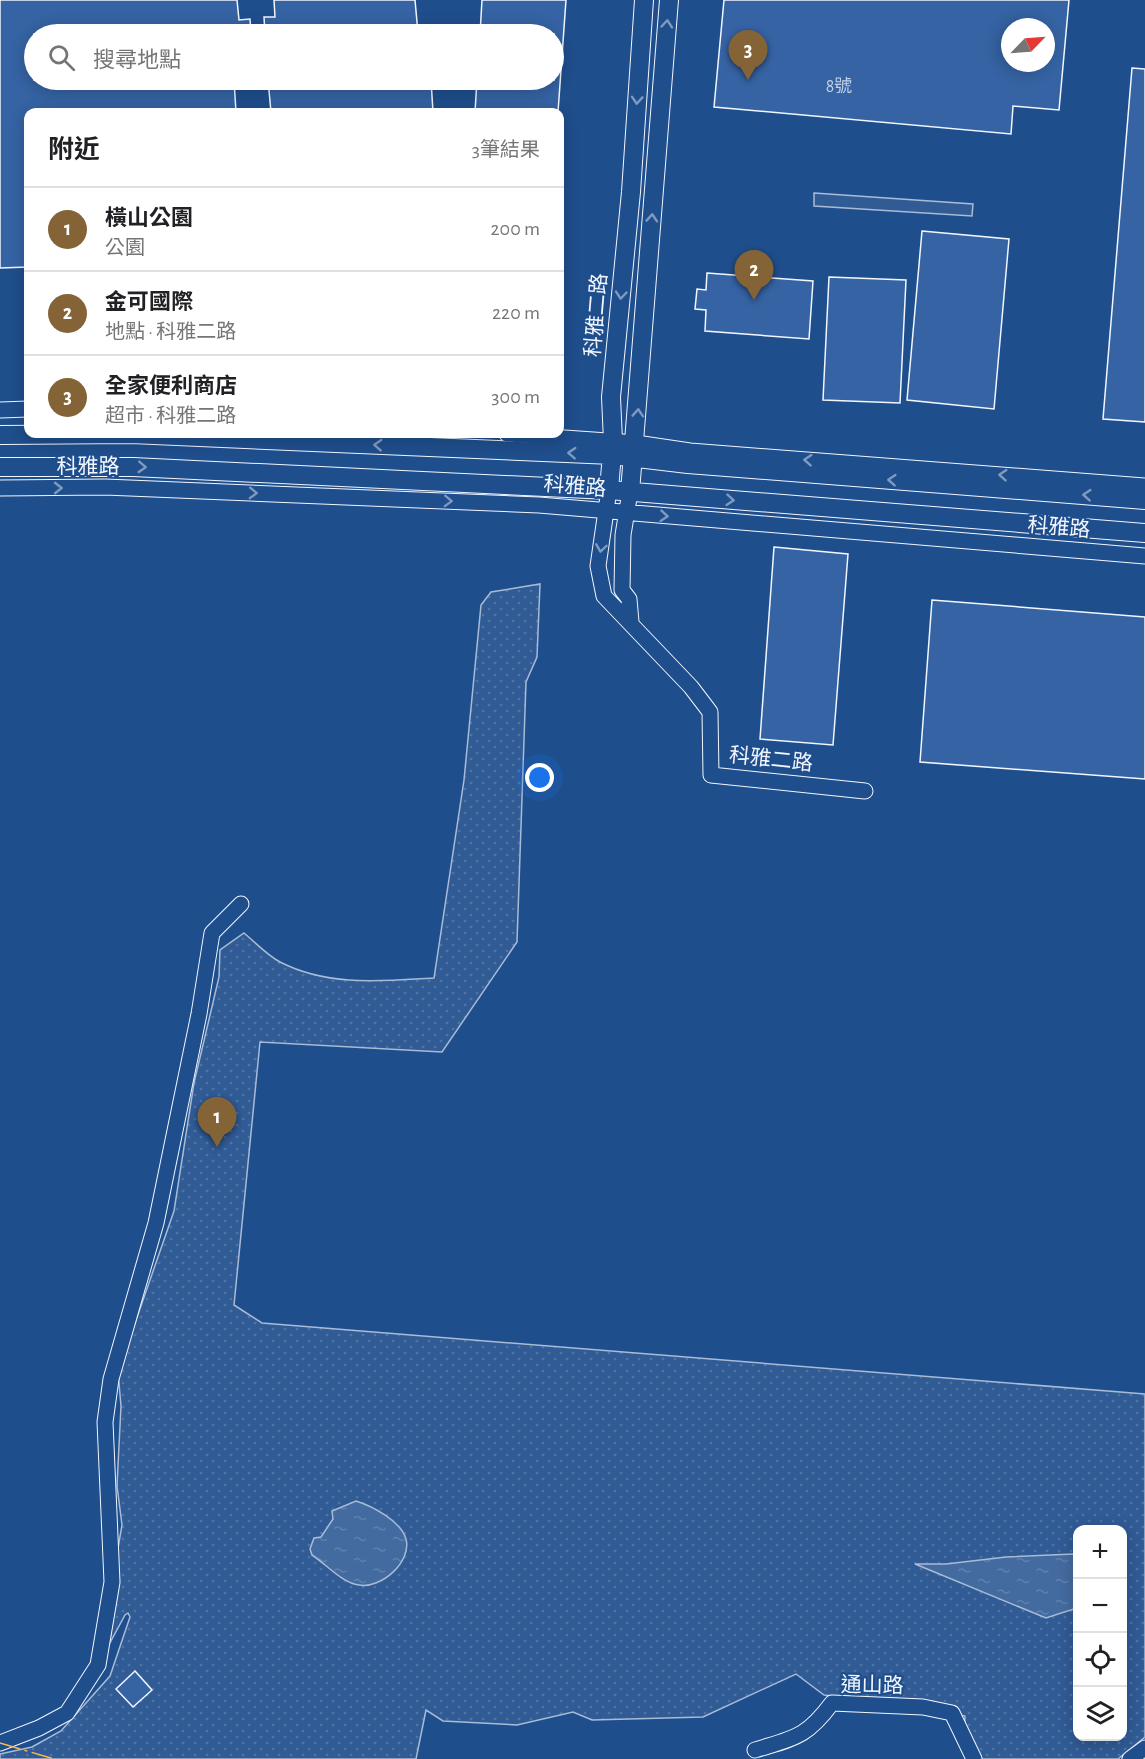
<!DOCTYPE html>
<html lang="zh-TW">
<head>
<meta charset="utf-8">
<style>
  :root { --surface:#fff; --page:#f6f6f6; --text:#202124; --muted:#757577; --line:#e0e0e0; --accent:#846436 }
  body { margin:0; font-family:"Alegreya Sans","Noto Sans TC",sans-serif; background:var(--page); color:var(--text) }
  .controls { position:absolute; right:18px; bottom:18px; display:grid; overflow:hidden; border-radius:12px; box-shadow:0 3px 15px #0003 }
  .controls button { width:54px; height:54px; display:grid; place-items:center; padding:0; border:0; border-bottom:2px solid var(--line); background:var(--surface); color:var(--text); font:30px sans-serif }
  .compass { position:absolute; left:1001px; top:18px; width:54px; height:54px; border-radius:50%; background:var(--surface); box-shadow:0 3px 15px #0003; rotate:65deg }
  .you { position:absolute; left:540px; top:778px; width:21px; height:21px; margin:-15px; border:4px solid #fff; border-radius:50%; background:#1a73e8; box-shadow:0 0 0 9px #1a73e833 }
  .badge { display:grid; place-items:center; width:39px; height:39px; border-radius:50%; background:var(--accent); color:#fff; font-size:20px; font-weight:700 }
  .pin { position:absolute; translate:-50% -50px; filter:drop-shadow(0 2px 3px #0008) }
  .pin::after { content:''; position:absolute; top:32px; width:21px; height:18px; background:inherit; clip-path:polygon(0 0,100% 0,50% 100%) }
  .list { margin:0; padding:0; list-style:none }
  h2 { display:flex; justify-content:space-between; align-items:center; height:78px; margin:0; padding:0 24px; font-size:26px }
  h2 small { font-size:20px; font-weight:400; color:var(--muted) }
  .list li { display:grid; grid-template-columns:39px 1fr auto; gap:18px; align-items:center; box-sizing:border-box; height:84px; padding:0 24px; border-top:2px solid var(--line) }
  .list b { display:block; font-size:22px; white-space:nowrap }
  .list p { margin:0; font-size:20px; white-space:nowrap; color:var(--muted) }
  .list em { font-size:20px; font-style:normal; color:var(--muted) }
  .icon { flex:none; width:33px; height:33px; fill:none; stroke:currentColor; stroke-width:2; stroke-linecap:round; stroke-linejoin:round }
  .map { position:relative; flex:none; width:1145px; height:1759px; overflow:hidden }
  .search { position:absolute; background:var(--surface); box-shadow:0 3px 15px #0003; left:24px; top:24px; width:540px; height:66px; display:flex; align-items:center; gap:15px; box-sizing:border-box; padding:0 21px; border-radius:33px; color:var(--muted); font-size:22px }
  .panel { position:absolute; background:var(--surface); box-shadow:0 3px 15px #0003; left:24px; top:108px; width:540px; height:330px; border-radius:12px }
  .map>svg:first-child { display:block }
  .park { fill:url(#park-dots); stroke:#a8bbd7; stroke-width:1.5; fill-rule:evenodd }
  .built { fill:#305b95; stroke:#a8bbd7; stroke-width:1.5 }
  .water { fill:url(#water-ripples); stroke:#a8bbd7; stroke-width:1.5 }
  .building { fill:#3563a3; stroke:#f2f6ff; stroke-width:1.5; fill-rule:evenodd }
  .lines { fill:none; stroke-linecap:round; stroke-linejoin:round }
  .minor-casing { stroke:#f2f6ff; stroke-width:17 }
  .tertiary-casing { stroke:#f2f6ff; stroke-width:20 }
  .minor { stroke:#1f4e8c; stroke-width:15 }
  .tertiary { stroke:#1f4e8c; stroke-width:18 }
  .power { stroke:#ffb74d; stroke-width:1.5; stroke-dasharray:21 4.5 3 4.5; stroke-linecap:butt }
  .oneway { stroke:#7e9ac0 }
  .labels { text-anchor:middle; stroke-width:4.5; stroke-linejoin:round; paint-order:stroke }
  .number-label { font-size:18px; fill:#c3d1e8 }
  .street-label { font-size:21px; fill:#f2f6ff; stroke:#1f4e8c }
</style>
</head>
<body>
<div class="map">
<svg width="1145" height="1759" viewBox="0 0 1145 1759">
  <defs>
    <pattern id="park-dots" width="8" height="8" patternUnits="userSpaceOnUse" patternTransform="scale(1.5)"><rect width="8" height="8" fill="#305b95"/><path d="M2 2h.1M6 6h.1" fill="none" stroke="#4e73a5" stroke-width="1.8" stroke-linecap="round"/></pattern>
    <pattern id="water-ripples" width="26" height="14" patternUnits="userSpaceOnUse" patternTransform="scale(1.5)"><rect width="26" height="14" fill="#446ba0"/><path d="M2 4q2-2 4 0t4 0M15 11q2-2 4 0t4 0" fill="none" stroke="#5f81ae"/></pattern>
  </defs>
  <rect width="100%" height="100%" fill="#1f4e8c"/>
  <path class="park" d="M540 584 537 657 526 682 517 942 442 1052 260 1042 234 1305 262 1323 1145 1394V1737L1118 1759H977L964 1734 965 1716 923 1707 824 1695 796 1674 703 1717 592 1720 573 1712 517 1725 443 1721 426 1710 416 1759H0V1754L32 1747 61 1731 110 1676 130 1617 128 1613 125 1615 98 1665 122 1525 117 1486 121 1406 118 1372 174 1211 194 1083 219 977 220 950 244 933C256 943 267 955 280 962 329 987 382 981 434 978L464 780 481 605 491 592ZM1078 1530H1122V1736H1078Z"/>
  <path class="built" d="M814 193 973 204 972 216 814 206Z"/>
  <path class="water" d="M356 1501C372 1506 401 1521 406 1539 412 1562 381 1589 359 1585 342 1583 326 1564 312 1555L310 1549 314 1538 321 1537 333 1519 332 1511Z
    M1073 1554 1077 1558V1608L1046 1618 915 1564H946L1006 1557Z"/>
  <path class="building" d="M0 0H237L239 20 250 19 251 34H34V80H234L236 112H28V267L0 268Z
    M274 0H415L418 33 427 34H265L264 17H275Z
    M482 0H566L558 112H475L477 80H554V34H480Z
    M724 0H1069L1059 110 1013 106 1011 134 714 107ZM1010 27H1046V63H1010Z
    M1132 68 1145 69V422L1103 419Z
    M268 80H431L433 112H271Z
    M922 231 1009 239 994 409 907 400Z
    M707 273 813 281 809 339 705 331 706 310 695 309 697 289 706 290Z
    M829 277 906 280 900 403 823 400Z
    M774 547 848 554 833 745 760 739Z
    M932 600 1145 617V779L920 762Z
    M135 1671 152 1690 133 1707 116 1689Z"/>
  <g class="lines">
    <g class="minor-casing">
      <path id="minor" d="M0 410 28 409
        M507 434 636 443 690 451 1145 486
        M0 488 105 487 539 505 1145 556
        M609 490 598 566 604 596 691 687 710 712 711 775 865 791
        M630 492 623 535 622 590 629 599 631 622
        M0 1743 39 1728 67 1713 98 1665 112 1582 105 1422 111 1379 156 1223 199 1014 212 933 241 904
        M755 1750C794 1738 806 1738 832 1703L923 1707 952 1713 974 1759
        M1130 1759 1145 1748"/>
    </g>
    <g class="tertiary-casing">
      <path id="tertiary" d="M0 435 131 434 612 455 688 464 1145 500
        M0 467H133L609 490 1145 533
        M609 490 613 441 611 397 631 192 644 0
        M630 492 669 0"/>
    </g>
    <use href="#minor" class="minor"/>
    <use href="#tertiary" class="tertiary"/>
    <path class="power" d="M0 1743 54 1759"/>
  </g>
  <defs><path id="oneway-chevron" d="M-2-3.5L2.5 0L-2 3.5" fill="none" stroke-width="1.6" stroke-linecap="round" stroke-linejoin="round" transform="scale(1.5)"/></defs>
  <g class="oneway">
    <use href="#oneway-chevron" transform="translate(667 24) rotate(-85)"/>
    <use href="#oneway-chevron" transform="translate(637 100) rotate(94)"/>
    <use href="#oneway-chevron" transform="translate(652 218) rotate(-86)"/>
    <use href="#oneway-chevron" transform="translate(621 295) rotate(95)"/>
    <use href="#oneway-chevron" transform="translate(638 413) rotate(-86)"/>
    <use href="#oneway-chevron" transform="translate(378 445) rotate(-177)"/>
    <use href="#oneway-chevron" transform="translate(572 453) rotate(-177)"/>
    <use href="#oneway-chevron" transform="translate(808 460) rotate(-176)"/>
    <use href="#oneway-chevron" transform="translate(142 467) rotate(3)"/>
    <use href="#oneway-chevron" transform="translate(1003 475) rotate(-176)"/>
    <use href="#oneway-chevron" transform="translate(892 480) rotate(-176)"/>
    <use href="#oneway-chevron" transform="translate(58 488)"/>
    <use href="#oneway-chevron" transform="translate(253 493) rotate(2)"/>
    <use href="#oneway-chevron" transform="translate(1087 495) rotate(-176)"/>
    <use href="#oneway-chevron" transform="translate(730 500) rotate(5)"/>
    <use href="#oneway-chevron" transform="translate(448 501) rotate(2)"/>
    <use href="#oneway-chevron" transform="translate(664 516) rotate(5)"/>
    <use href="#oneway-chevron" transform="translate(601 548) rotate(98)"/>
  </g>
  <g class="labels">
    <g class="number-label">
      <text x="839" y="92">8號</text>
    </g>
    <g class="street-label">
      <text transform="translate(596 315) rotate(-85)" y="7">科雅二路</text>
      <text x="88" y="473">科雅路</text>
      <text transform="translate(575 486) rotate(5)" y="7">科雅路</text>
      <text transform="translate(1059 527) rotate(5)" y="7">科雅路</text>
      <text transform="translate(771 759) rotate(6)" y="7">科雅二路</text>
      <text transform="translate(872 1685) rotate(1)" y="7">通山路</text>
    </g>
  </g>
</svg>
<div class="controls">
<button>+</button>
<button>−</button>
<button><svg class="icon" aria-label="locate" viewBox="0 0 24 24"><circle cx="12" cy="12" r="6"/><path d="M12 2v4M12 18v4M2 12h4M18 12h4"/></svg></button>
<button><svg class="icon" aria-label="layers" viewBox="0 0 24 24"><path d="M12 4l9 5-9 5-9-5zM3 14l9 5 9-5"/></svg></button>
</div>
<svg class="compass" viewBox="-18 -18 36 36"><path d="M0-13l5 13h-10z" fill="#e53935"/><path d="M0 13l5-13h-10z" fill="#757577"/></svg>
<div class="you"></div>
<div class="pin badge" style="left:217px;top:1147px">1</div>
<div class="pin badge" style="left:754px;top:300px">2</div>
<div class="pin badge" style="left:748px;top:80px">3</div>
<div class="search"><svg class="icon" aria-label="search" viewBox="0 0 24 24"><circle cx="10" cy="10" r="6"/><path d="M15 15l6 6"/></svg>搜尋地點</div>
<section class="panel">
<h2>附近<small>3筆結果</small></h2>
<ul class="list">
<li><span class="badge">1</span><div><b>橫山公園</b><p>公園</p></div><em>200 m</em></li>
<li><span class="badge">2</span><div><b>金可國際</b><p>地點 · 科雅二路</p></div><em>220 m</em></li>
<li><span class="badge">3</span><div><b>全家便利商店</b><p>超市 · 科雅二路</p></div><em>300 m</em></li>
</ul>
</section>
</div>
</body>
</html>
